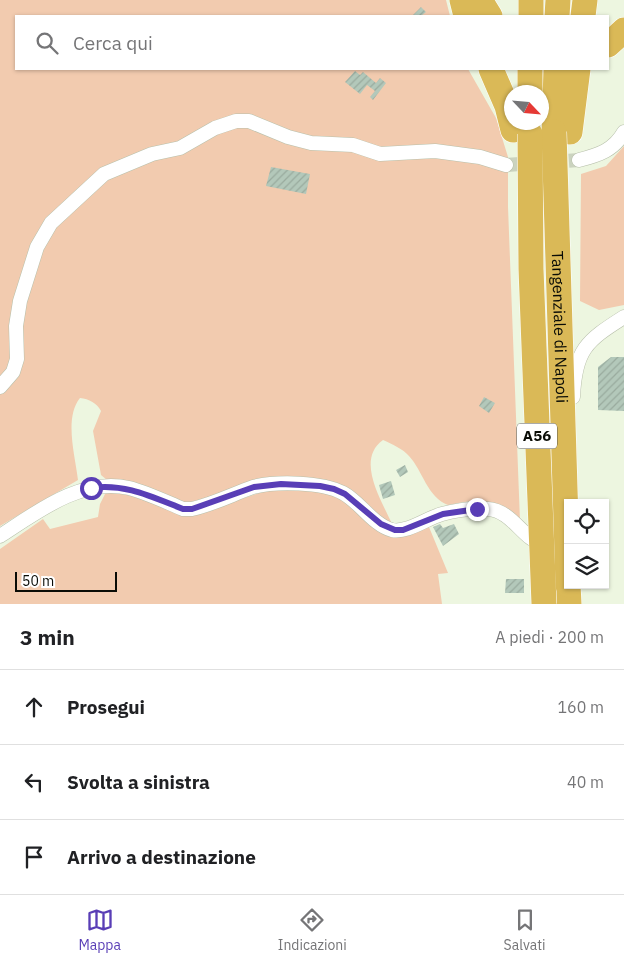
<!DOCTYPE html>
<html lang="it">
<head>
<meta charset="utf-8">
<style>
  :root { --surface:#fff; --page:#f6f6f6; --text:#202124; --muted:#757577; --line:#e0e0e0; --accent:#593eb6 }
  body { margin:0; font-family:"IBM Plex Sans",sans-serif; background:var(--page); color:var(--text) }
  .controls { position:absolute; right:15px; bottom:15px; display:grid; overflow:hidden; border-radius:0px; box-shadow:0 1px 4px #0004 }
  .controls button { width:45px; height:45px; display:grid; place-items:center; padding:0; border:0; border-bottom:1px solid var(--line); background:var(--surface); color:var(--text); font:25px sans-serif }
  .compass { position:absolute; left:504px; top:85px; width:45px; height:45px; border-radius:50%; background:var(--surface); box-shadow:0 1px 4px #0004; rotate:116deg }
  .scale { position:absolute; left:15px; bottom:12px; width:102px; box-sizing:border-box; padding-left:5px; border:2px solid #0a0c06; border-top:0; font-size:14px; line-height:18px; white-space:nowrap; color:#0a0c06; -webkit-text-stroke:4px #fff; paint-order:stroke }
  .stop { position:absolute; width:15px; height:15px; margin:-11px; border:4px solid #593eb6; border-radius:50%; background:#fff }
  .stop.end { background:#593eb6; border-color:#fff; box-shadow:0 1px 5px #0008 }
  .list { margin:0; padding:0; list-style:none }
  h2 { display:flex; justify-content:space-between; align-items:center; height:65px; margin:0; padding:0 20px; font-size:21px }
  h2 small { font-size:16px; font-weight:400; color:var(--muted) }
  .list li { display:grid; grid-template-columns:32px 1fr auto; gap:15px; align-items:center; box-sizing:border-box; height:75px; padding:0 20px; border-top:1px solid var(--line) }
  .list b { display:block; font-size:19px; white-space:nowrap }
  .list em { font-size:16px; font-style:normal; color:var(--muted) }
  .icon { flex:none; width:28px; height:28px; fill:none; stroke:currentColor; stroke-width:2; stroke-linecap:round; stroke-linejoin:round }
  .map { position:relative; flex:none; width:624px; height:604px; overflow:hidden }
  .search { position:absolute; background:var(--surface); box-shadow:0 1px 4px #0004; left:15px; right:15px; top:15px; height:55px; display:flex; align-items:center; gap:12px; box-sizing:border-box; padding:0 18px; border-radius:0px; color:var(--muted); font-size:19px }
  .sheet { height:290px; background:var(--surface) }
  nav { display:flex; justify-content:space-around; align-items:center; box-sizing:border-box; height:70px; border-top:1px solid var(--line); background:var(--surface); font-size:14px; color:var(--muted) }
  nav a { display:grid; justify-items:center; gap:2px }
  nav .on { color:var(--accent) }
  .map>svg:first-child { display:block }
  .green { fill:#f2cbaf }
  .building { fill:url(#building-hatch) }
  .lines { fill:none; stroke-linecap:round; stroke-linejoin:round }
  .minor-tunnel { stroke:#cbd3bf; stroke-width:14; stroke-dasharray:14 7; stroke-linecap:butt }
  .minor-casing { stroke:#b8c0ab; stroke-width:15 }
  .motorway-casing { stroke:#fff; stroke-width:26 }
  .minor { stroke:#fff; stroke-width:14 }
  .motorway { stroke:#dab957; stroke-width:25 }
  .motorway-bridge-casing { stroke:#fff; stroke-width:26; stroke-linecap:butt }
  .motorway-bridge { stroke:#dab957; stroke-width:25 }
  .route { stroke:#593eb6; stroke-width:6 }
  .labels { text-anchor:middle; stroke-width:4.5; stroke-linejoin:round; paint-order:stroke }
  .shield { fill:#fff; stroke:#545551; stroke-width:1 }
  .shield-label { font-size:15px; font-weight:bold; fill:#0a0c06 }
  .street-label { font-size:16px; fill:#0a0c06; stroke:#fff }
</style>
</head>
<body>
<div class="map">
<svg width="624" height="604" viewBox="0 0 624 604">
  <defs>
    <pattern id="building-hatch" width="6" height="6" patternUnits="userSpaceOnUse" patternTransform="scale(1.25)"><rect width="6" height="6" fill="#b3c8ba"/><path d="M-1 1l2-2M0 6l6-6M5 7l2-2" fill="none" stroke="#99ab9e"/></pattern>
  </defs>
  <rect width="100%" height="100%" fill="#edf6e0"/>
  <path class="green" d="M0 0H446L450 16H16V69H468L496 118 508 157V207L520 521C495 498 480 498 448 505 427 497 423 471 409 456 403 449 392 444 383 440 355 460 382 501 392 524L326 483 277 477 184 504 107 480 101 475 93 431 101 411C97 403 89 399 80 398 64 418 75 455 78 480L0 526Z
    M624 146V305L599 310 580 301 581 174 606 166Z
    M279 489 315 490 335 495 382 531 429 527 448 573 438 574 442 604H0V549L43 519 50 529 98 517 100 504 106 492 128 495 183 513 215 508 262 492Z"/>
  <path class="building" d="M421 7 426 12 421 16H412Z
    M355 71 360 75 363 72 376 83 380 78 386 83 373 100 370 97 375 91 367 85 360 94 345 82Z
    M271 167 310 174 306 194 266 186Z
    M611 357H624V411L598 410V367Z
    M484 397 495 403 489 413 479 406Z
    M405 465 408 472 400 477 396 470Z
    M391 481 395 495 383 499 379 485Z
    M440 524 443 528 454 524 459 534 443 546 433 527Z
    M506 579H524V593H505Z"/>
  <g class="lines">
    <path class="minor-tunnel" d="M506 165 579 160"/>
    <g class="minor-casing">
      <path id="minor" d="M579 160C599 155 614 150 624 132
        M0 387 13 372 17 359 16 326 20 301 37 247 51 223 104 174 152 154 180 148 215 128 236 121H249L288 137 311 143 353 145 380 154 435 151 480 157 506 165
        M573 397C575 350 586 341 624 317
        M0 536C37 512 82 477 129 488 148 493 166 502 183 509H192C214 504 233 494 253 487 277 481 322 482 343 493 360 502 373 525 392 530 408 533 427 518 442 514 456 510 474 508 488 509 513 511 522 539 544 545"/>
    </g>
    <g class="motorway-casing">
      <path id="motorway" d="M462 0 466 16
        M480 0 490 16
        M531 16V0
        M557 16 558 0
        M583 16 585 0
        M608 45 624 30
        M491 69 507 106 513 130
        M530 92V69
        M554 132 556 69
        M570 132 578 69
        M568 585 569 604"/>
    </g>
    <use href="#minor" class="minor"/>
    <use href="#motorway" class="motorway"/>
    <g class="motorway-bridge-casing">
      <g id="motorway-bridge">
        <path id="s1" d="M554 132 568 585"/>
        <path d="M530 134 531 269 544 604"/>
      </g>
    </g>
    <use href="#motorway-bridge" class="motorway-bridge"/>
  </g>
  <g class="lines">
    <path class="route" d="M91 488C125 483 152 497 183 509H192L254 487 281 484 320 486 334 489 345 494 381 524 395 530H403L443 514 477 509"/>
  </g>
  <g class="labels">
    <rect class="shield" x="517" y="423.5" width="40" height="25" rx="4"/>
    <g class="shield-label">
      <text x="537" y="441">A56</text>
    </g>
    <g class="street-label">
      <text dy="6" stroke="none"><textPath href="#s1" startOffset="195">Tangenziale di Napoli</textPath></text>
    </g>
  </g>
</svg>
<div class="controls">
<button><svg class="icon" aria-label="locate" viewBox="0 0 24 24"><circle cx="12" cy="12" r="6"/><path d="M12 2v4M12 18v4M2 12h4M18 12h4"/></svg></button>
<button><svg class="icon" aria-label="layers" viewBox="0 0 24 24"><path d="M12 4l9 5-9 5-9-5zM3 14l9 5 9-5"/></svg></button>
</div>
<svg class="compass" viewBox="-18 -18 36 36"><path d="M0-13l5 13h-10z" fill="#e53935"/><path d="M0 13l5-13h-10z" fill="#757577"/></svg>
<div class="scale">50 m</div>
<div class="stop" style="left:91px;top:488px"></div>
<div class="stop end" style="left:477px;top:509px"></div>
<div class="search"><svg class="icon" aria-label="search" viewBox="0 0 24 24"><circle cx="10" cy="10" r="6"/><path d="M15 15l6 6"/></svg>Cerca qui</div>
</div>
<section class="sheet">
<h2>3 min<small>A piedi · 200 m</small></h2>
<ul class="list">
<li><svg class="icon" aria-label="ahead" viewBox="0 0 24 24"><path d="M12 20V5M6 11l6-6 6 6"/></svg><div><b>Prosegui</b></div><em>160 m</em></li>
<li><svg class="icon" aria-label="left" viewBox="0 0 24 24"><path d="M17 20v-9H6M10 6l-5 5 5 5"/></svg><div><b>Svolta a sinistra</b></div><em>40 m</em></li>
<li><svg class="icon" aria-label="arrive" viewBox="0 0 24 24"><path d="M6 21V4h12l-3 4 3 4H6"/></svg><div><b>Arrivo a destinazione</b></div></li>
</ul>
</section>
<nav>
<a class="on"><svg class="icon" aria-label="map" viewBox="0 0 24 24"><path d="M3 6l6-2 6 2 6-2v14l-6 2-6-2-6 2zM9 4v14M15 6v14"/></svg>Mappa</a>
<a><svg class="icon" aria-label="directions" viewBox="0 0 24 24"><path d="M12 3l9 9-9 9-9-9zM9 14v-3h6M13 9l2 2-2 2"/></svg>Indicazioni</a>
<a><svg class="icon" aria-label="saved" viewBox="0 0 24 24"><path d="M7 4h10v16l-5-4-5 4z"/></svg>Salvati</a>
</nav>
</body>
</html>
